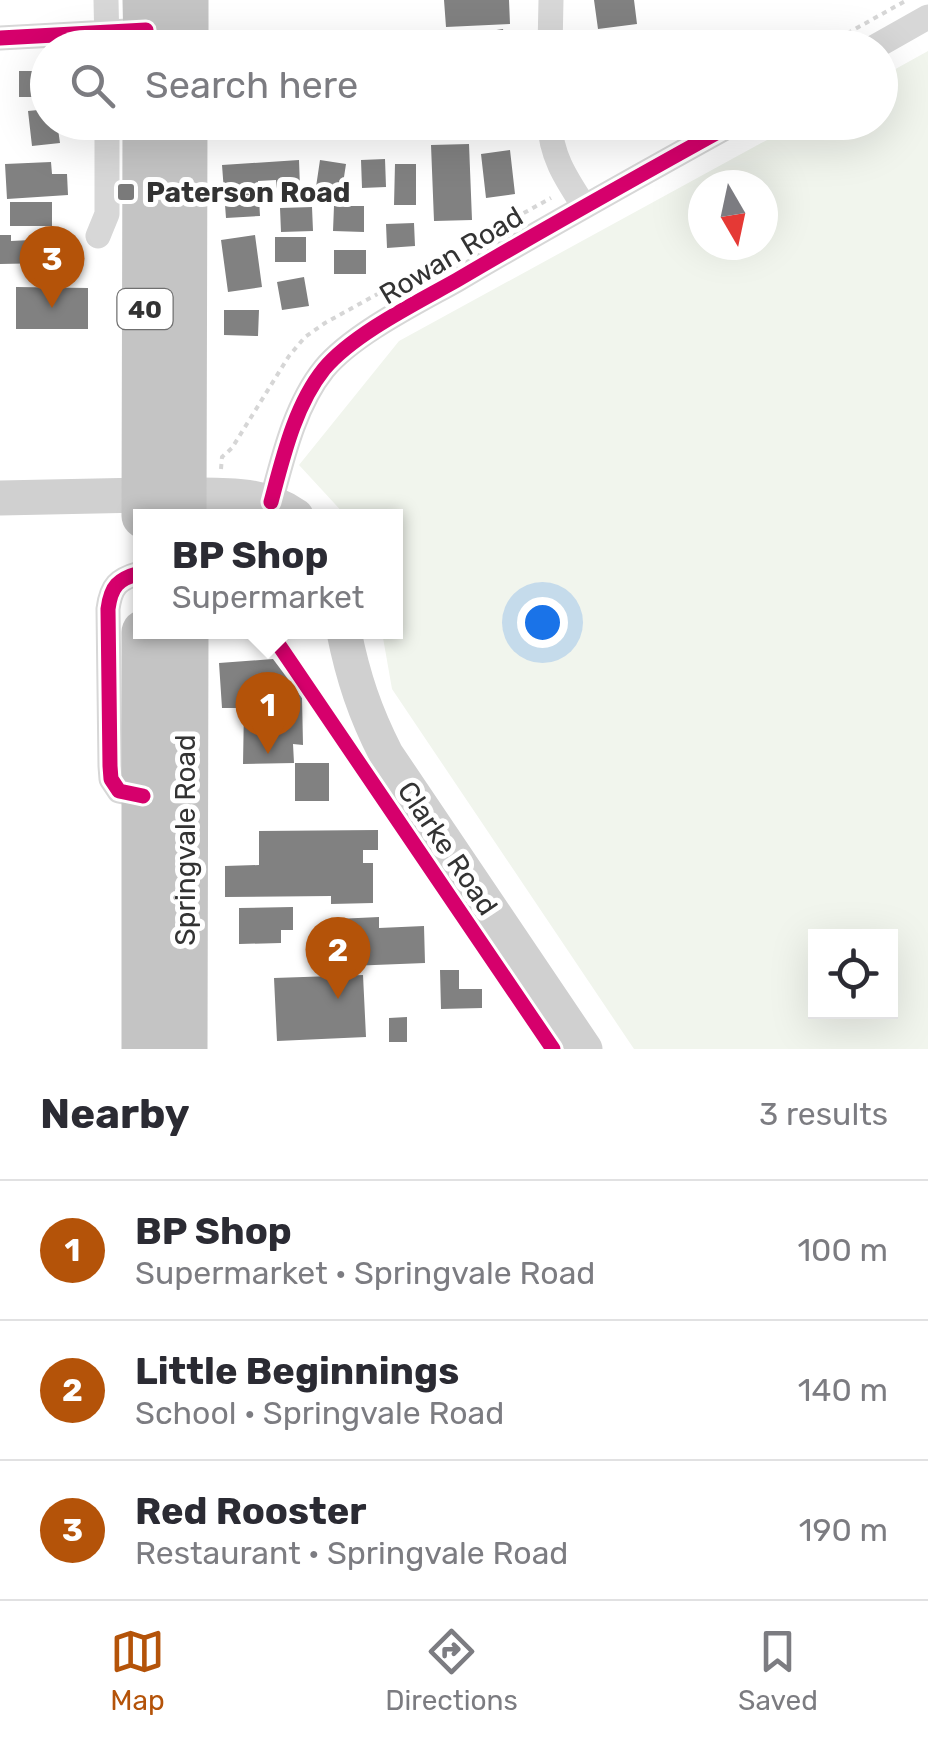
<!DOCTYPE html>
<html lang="en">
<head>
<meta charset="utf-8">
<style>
  :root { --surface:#fff; --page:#f2f2f3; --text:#2b2b33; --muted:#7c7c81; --line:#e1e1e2; --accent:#b45309 }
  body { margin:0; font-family:Rubik,sans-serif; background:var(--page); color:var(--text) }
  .controls { position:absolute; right:30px; bottom:30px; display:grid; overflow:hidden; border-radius:0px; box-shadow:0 10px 40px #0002 }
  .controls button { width:90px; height:90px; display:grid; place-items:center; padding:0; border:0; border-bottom:2px solid var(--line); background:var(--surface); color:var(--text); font:50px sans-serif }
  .compass { position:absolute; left:688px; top:170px; width:90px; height:90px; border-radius:50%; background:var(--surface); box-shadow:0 10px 40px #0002; rotate:171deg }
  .you { position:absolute; left:542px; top:622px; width:35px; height:35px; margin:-25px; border:8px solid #fff; border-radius:50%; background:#1a73e8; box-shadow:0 0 0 15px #1a73e833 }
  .badge { display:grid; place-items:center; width:65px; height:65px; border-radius:50%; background:var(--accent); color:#fff; font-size:32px; font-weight:700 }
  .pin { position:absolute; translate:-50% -82px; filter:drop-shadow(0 2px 5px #0008) }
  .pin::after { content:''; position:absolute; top:52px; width:35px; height:30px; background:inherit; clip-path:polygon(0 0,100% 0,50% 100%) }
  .popup { position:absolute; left:133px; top:509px; width:270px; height:130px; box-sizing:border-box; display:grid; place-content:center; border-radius:0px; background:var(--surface); filter:drop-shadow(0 2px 8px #0005); font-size:32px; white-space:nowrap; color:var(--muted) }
  .popup b { font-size:38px; color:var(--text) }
  .popup::after { content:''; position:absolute; left:50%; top:100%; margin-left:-20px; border:20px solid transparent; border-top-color:var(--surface) }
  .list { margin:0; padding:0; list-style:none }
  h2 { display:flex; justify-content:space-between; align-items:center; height:130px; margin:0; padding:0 40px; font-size:42px }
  h2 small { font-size:32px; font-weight:400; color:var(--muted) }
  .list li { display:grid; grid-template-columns:65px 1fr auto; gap:30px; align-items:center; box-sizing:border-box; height:140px; padding:0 40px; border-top:2px solid var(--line) }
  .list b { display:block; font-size:38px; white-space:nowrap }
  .list p { margin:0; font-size:32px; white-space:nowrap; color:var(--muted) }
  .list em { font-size:32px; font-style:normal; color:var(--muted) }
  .icon { flex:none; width:55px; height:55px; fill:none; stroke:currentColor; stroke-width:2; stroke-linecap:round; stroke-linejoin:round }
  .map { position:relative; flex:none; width:928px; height:1049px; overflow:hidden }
  .search { position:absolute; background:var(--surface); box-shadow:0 10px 40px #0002; left:30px; right:30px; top:30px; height:110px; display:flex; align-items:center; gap:25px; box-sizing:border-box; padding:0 35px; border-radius:55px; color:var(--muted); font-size:38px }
  .sheet { height:550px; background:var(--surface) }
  nav { display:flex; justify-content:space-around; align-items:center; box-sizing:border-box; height:140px; border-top:2px solid var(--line); background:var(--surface); font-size:28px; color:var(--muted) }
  nav a { display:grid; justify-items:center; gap:5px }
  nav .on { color:var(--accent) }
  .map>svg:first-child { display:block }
  .green { fill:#f1f5ed; fill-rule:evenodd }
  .building { fill:#818181 }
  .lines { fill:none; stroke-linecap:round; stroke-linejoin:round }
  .path { stroke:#d6d6d6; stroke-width:4; stroke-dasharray:5 5; stroke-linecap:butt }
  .street { stroke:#d7d7d7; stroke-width:25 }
  .secondary { stroke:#d0d0d0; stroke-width:35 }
  .highway { stroke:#c4c4c4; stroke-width:45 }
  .cycleway-casing { stroke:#fff; stroke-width:21 }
  .cycleway { stroke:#d6006c; stroke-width:15 }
  .poi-dot { fill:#7a7a7a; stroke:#fff; stroke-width:4 }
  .labels { text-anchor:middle; stroke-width:10; stroke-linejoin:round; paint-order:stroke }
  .shield { fill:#fff; stroke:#707070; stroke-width:2.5 }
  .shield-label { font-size:25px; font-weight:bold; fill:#333 }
  .poi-label { font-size:28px; font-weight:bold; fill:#333; stroke:#fff; text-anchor:start }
  .street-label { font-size:28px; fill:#333; stroke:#fff }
</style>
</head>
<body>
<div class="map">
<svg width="928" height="1049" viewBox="0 0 928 1049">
  <rect width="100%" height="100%" fill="#fff"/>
  <path class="green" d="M928 51V1049H634L392 689 382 632H396V516H346L299 465 399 341 798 123 880 122 881 77ZM703 185H763V245H703ZM816 936H890V1012H816Z"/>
  <path class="building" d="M444 0H509L510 24 446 27Z
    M594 0H634L637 24 598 29Z
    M503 29 506 48H458L457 36Z
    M19 71H48V97H19Z
    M48 109V122H57L60 143 32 146 28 111Z
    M589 122H656V130L589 127Z
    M469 144 472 220 434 221 431 145Z
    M510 150 515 194 486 198 481 154Z
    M385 159 386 187 362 188 361 160Z
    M299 160 300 188 277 189 276 180 258 181 260 216 226 218 222 165Z
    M320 160 346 164 342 190 316 187Z
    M51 162 52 174H67L68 195 7 199 5 164Z
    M395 164H416V205H394Z
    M10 202H52V226H10Z
    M334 206H364V232L333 231Z
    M312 207 313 231 281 232 280 208Z
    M414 223 415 246 387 248 386 224Z
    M0 235H11V241L51 239V263L0 264Z
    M255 235 262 287 228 292 221 240Z
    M275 237H306V262H275Z
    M334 250H366V274H334Z
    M304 277 309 306 282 310 277 282Z
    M16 287 88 288V329H16Z
    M224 310H259L258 336 224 335Z
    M273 659 302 698 303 745 293 744 294 763 243 764 244 708H222L219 663Z
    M295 763H329V801H295Z
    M378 830V850H363V863H373V903L331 904V896L225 897V866L259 865V831Z
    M293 907V930H281V943L239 944V908Z
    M379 917V928L424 926 425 963 324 967V947H338L337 919Z
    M440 970H459V989H482V1008L441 1009Z
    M363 975 366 1037 277 1041 274 978Z
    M407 1017V1042H389V1018Z"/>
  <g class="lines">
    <path class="path" d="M821 48 907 0
      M221 469 222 457 232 448 289 356 305 337 325 323 551 198"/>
    <path class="street" d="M106 0 107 48
      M0 38 146 30
      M550 48 551 0
      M873 48 928 17
      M550 122C550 155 567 180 584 206
      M98 236 107 214V122
      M271 502C283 457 295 405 324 369 353 334 418 302 457 280 549 226 642 174 736 122
      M140 573C118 579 111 586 108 609L110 766 111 779 119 791 143 796"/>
    <path class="secondary" d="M183 495C222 495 263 492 296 516
      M0 498 144 495
      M344 632C353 677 365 713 386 754L585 1049"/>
    <path class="highway" d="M145 0 146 48
      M186 0V48
      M144 516 145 122
      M184 516 185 122
      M144 632V1049
      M185 1049 186 632"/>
    <g class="cycleway-casing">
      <path id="cycleway" d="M0 38 146 30
        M271 502C283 457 295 405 324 369 353 334 418 302 457 280 549 226 642 174 736 122
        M140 573C118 579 111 586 108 609L110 766 111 779 119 791 143 796
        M270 632 553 1049"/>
    </g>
    <use href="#cycleway" class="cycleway"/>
  </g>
  <rect class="poi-dot" x="116" y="182" width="20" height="20" rx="5"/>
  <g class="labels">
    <rect class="shield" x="117.5" y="289" width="55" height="40" rx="8"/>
    <g class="shield-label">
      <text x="145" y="318">40</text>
    </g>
    <g class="poi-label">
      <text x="146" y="202">Paterson Road</text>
    </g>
    <g class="street-label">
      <text transform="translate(451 255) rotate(-31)" y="10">Rowan Road</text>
      <text transform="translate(185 840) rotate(-90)" y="10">Springvale Road</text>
      <text transform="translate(448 848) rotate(56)" y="10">Clarke Road</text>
    </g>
  </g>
</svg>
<div class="controls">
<button><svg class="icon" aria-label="locate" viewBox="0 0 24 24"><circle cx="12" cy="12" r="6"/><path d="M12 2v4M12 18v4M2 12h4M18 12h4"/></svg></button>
</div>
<svg class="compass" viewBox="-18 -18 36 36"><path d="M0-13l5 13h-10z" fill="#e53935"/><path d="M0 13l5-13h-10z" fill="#7c7c81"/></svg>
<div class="you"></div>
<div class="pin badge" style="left:268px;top:754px">1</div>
<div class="popup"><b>BP Shop</b>Supermarket</div>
<div class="pin badge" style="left:338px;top:999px">2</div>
<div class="pin badge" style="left:52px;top:308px">3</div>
<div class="search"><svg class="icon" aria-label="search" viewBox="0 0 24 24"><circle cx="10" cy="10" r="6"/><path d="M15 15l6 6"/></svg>Search here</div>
</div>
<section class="sheet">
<h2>Nearby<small>3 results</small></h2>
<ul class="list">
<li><span class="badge">1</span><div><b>BP Shop</b><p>Supermarket · Springvale Road</p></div><em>100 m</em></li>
<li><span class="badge">2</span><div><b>Little Beginnings</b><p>School · Springvale Road</p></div><em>140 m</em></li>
<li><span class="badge">3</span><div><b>Red Rooster</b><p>Restaurant · Springvale Road</p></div><em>190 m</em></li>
</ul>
</section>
<nav>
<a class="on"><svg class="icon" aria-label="map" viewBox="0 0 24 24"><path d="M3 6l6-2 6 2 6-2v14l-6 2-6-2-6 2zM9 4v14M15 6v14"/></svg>Map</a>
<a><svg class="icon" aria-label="directions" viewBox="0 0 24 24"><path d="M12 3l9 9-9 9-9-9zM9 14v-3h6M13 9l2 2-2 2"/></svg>Directions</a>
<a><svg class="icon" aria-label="saved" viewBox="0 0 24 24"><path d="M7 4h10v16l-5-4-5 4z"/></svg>Saved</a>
</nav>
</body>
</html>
